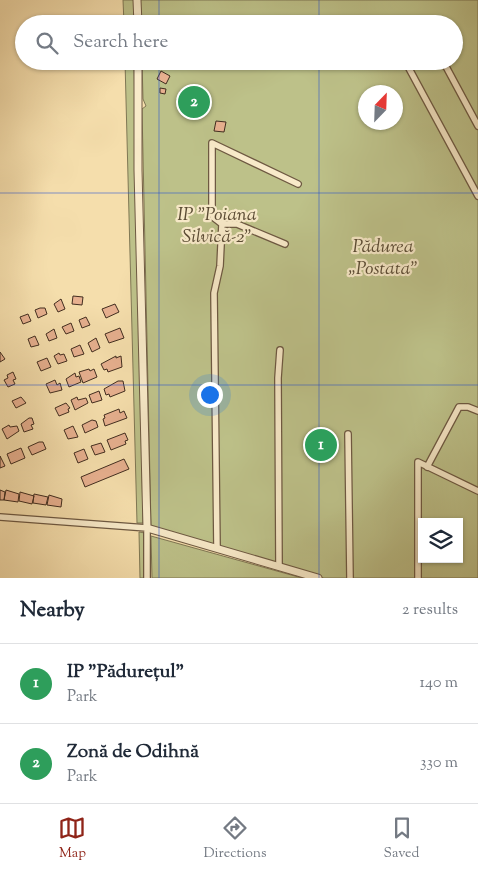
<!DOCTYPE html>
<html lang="en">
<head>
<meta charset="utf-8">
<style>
  :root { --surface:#fff; --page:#f6f6f7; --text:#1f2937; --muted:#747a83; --line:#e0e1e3; --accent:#8f2418 }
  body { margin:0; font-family:"Sorts Mill Goudy",serif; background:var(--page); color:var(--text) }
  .controls { position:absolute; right:15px; bottom:15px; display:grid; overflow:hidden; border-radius:0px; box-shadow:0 1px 4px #0004 }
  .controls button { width:45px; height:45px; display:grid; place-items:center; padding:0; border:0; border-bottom:1px solid var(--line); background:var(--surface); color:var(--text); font:25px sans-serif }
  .compass { position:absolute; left:358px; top:85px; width:45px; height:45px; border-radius:50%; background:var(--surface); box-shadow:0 1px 4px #0004; rotate:23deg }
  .you { position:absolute; left:209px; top:394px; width:18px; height:18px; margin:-12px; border:4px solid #fff; border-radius:50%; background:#1a73e8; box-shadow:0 0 0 8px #1a73e833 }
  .badge { display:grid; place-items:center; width:32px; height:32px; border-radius:50%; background:var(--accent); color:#fff; font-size:16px; font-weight:700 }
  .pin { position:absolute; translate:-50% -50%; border:2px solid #fff; box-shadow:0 1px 5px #0006 }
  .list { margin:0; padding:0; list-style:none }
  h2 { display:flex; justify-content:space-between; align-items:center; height:65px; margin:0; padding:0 20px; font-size:21px }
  h2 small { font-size:16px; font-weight:400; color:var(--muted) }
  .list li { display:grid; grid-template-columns:32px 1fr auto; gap:15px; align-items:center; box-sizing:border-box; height:80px; padding:0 20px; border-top:1px solid var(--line) }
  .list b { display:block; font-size:19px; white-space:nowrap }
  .list p { margin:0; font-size:16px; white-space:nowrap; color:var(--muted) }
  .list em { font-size:16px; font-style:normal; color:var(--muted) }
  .icon { flex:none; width:28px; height:28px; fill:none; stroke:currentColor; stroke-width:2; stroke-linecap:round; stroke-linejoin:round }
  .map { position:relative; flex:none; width:478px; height:578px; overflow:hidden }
  .search { position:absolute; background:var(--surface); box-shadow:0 1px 4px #0004; left:15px; right:15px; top:15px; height:55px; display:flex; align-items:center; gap:12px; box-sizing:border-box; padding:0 18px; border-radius:28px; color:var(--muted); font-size:19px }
  .sheet { height:225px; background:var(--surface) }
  nav { display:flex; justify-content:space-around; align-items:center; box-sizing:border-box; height:70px; border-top:1px solid var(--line); background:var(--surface); font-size:14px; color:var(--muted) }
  nav a { display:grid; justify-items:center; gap:2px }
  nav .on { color:var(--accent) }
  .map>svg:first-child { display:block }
  .green { fill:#bdc189; stroke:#7f7754; fill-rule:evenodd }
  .building { fill:#e7b08f; stroke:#412d1f }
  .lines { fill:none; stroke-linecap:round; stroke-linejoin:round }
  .minor-casing { stroke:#6e5942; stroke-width:8 }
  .tertiary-casing { stroke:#6e5942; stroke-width:9 }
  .minor { stroke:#f8eac9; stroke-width:5.5 }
  .tertiary { stroke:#f8eac9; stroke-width:7 }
  .grid { fill:none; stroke:#1d4ed8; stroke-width:1; stroke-opacity:0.55 }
  .labels { text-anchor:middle; stroke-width:4.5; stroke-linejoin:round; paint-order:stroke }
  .park-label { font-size:19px; font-style:italic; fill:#5a4b34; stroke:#f8eac9 }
</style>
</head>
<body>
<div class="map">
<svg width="478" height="578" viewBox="0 0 478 578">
  <rect width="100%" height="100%" fill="#f5deac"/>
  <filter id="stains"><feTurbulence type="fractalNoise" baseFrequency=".004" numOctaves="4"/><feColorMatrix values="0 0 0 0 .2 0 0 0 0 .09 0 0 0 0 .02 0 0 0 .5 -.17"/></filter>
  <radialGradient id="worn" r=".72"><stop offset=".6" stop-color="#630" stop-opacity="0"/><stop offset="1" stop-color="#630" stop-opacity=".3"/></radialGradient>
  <path class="green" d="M123 0H134V24H124Z
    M140 0H478V578H324L282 565 277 558 275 563 220 546 219 543 215 542 213 544 153 528 151 525 142 109 146 106 143 99 142 61H454V24H140ZM366 92H396V122H366ZM422 522H459V559H422Z
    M125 61H134L143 523H137Z
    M139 532 145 533 146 578H140Z
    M151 536 302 578H152Z"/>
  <path class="building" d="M161 71 170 76 166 84 157 79Z
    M160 88 166 89 165 94 160 93Z
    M180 91 187 93 184 102 177 100Z
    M216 121 226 122 224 132 214 131Z
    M73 296 83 297 82 305 72 304Z
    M61 299 65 309 58 312 54 304Z
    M115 304 119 312 106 318 102 309Z
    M40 308H45L47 314 38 318 35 310Z
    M28 314 31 321 23 324 20 317Z
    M86 317 90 325 82 328 79 320Z
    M71 323 74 331 66 334 62 327Z
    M120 328 124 338 109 343 105 334Z
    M54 329 57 338 49 341 46 334Z
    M35 336 39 345 31 347 28 339Z
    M96 338 100 348 92 352 88 343Z
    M80 345 84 354 74 357 71 349Z
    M0 352 5 359 0 362Z
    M59 353 60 355 64 354 67 361 58 364 54 356Z
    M116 356V358L121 356 122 367 108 372 107 369 104 370 101 364Z
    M47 358 51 367 41 371 37 362Z
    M89 369 90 371 94 369 97 377 83 383 79 372Z
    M13 372 16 379 13 380 15 384 8 387 4 380 8 378 7 375Z
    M75 373 76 377 79 376 81 382 69 387 66 379Z
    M55 380 57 385 60 383 62 390 50 393 46 384Z
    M118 381H123L125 391 110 397 109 394 106 395 104 389Z
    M99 391 102 400 92 403 89 395Z
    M21 397 26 403 16 408 12 401Z
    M77 397 78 400 86 398 88 403 75 410 71 400Z
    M66 403 70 408 68 409 69 412 59 416 55 408Z
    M119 409 120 413 124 411 127 418 105 426 103 419 105 418 104 415Z
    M29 418H32L34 424 31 425 33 429 24 432 21 424Z
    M92 420 96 421 98 427 85 433 82 425Z
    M9 425 10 427 17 426 19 431 7 439 2 429Z
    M73 426 78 437 68 439 64 430Z
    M125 433 128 440 125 441 126 444 111 450 107 440Z
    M39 442H43L46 449 32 455 28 447Z
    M101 443 105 452 95 455 91 446Z
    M21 448 25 458 11 464 7 454Z
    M84 449 88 459 78 463 74 453Z
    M0 456 5 466 0 468Z
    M124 459 129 469 85 487 81 477Z
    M0 490 5 492 4 500H0Z
    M6 490 19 494 18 502 4 500Z
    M20 492 34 496 32 504 19 501Z
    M34 494 48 497 46 505 33 503Z
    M49 495 62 499 61 507 47 505Z"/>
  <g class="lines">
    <g class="minor-casing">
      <path id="minor" d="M405 61 478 196
        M443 61 478 126
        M222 224H237L285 244
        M348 434 350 578
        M427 467 459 407H468L478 411
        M0 517 147 528V578
        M217 548 214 293 220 266 222 224 213 217 212 210V143L298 184
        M279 566 278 378 280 350
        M418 578V462L478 491"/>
    </g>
    <g class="tertiary-casing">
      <path id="tertiary" d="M137 0 138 24
        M138 61V170L147 528 318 578"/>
    </g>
    <use href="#minor" class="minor"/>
    <use href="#tertiary" class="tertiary"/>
  </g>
  <path class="grid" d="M159 0V24M319 0V24M159 61V578M319 61V578M0 193H478M0 385H478"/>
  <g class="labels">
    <g class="park-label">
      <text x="217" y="220">IP "Poiana<tspan x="217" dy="22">Silvică-2"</tspan></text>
      <text x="383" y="252">Pădurea<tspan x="383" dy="22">„Postata”</tspan></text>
    </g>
  </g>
  <rect width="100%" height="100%" filter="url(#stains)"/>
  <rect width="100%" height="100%" fill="url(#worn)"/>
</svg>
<div class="controls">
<button><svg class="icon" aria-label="layers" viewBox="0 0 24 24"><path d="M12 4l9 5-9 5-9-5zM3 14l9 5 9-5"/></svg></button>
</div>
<svg class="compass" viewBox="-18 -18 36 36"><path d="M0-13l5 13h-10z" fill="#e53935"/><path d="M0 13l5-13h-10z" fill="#747a83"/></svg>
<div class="you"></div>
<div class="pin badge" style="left:321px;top:445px;background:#2e9e5b">1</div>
<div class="pin badge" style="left:194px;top:102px;background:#2e9e5b">2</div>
<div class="search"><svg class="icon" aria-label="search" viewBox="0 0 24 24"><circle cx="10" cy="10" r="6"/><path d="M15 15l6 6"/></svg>Search here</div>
</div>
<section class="sheet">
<h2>Nearby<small>2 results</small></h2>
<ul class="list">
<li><span class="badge" style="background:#2e9e5b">1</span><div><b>IP &quot;Pădurețul&quot;</b><p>Park</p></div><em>140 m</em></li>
<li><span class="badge" style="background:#2e9e5b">2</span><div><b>Zonă de Odihnă</b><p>Park</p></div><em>330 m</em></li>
</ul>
</section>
<nav>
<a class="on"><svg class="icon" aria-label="map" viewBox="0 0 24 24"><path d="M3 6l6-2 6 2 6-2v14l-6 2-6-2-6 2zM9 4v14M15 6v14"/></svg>Map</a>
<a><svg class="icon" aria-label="directions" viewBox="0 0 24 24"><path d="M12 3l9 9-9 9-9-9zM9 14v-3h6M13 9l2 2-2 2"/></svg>Directions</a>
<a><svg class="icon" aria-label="saved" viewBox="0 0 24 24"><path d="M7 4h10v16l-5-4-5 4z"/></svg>Saved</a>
</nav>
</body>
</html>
